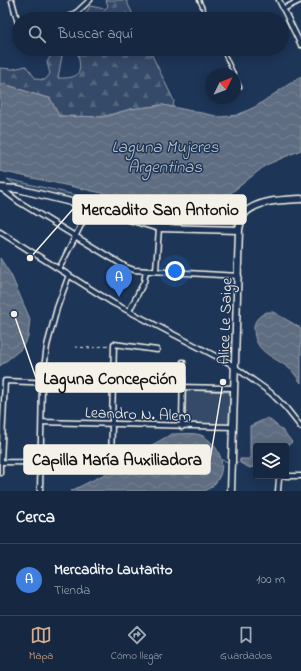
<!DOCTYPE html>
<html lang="es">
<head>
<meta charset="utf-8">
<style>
  :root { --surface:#162841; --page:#23344c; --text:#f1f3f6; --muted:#9ea6b1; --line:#35445a; --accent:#d6ab8b }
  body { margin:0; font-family:"Indie Flower",sans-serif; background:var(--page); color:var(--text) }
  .controls { position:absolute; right:12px; bottom:12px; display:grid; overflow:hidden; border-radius:4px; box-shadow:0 2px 10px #0003 }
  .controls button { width:36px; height:36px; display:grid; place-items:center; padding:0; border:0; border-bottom:1px solid var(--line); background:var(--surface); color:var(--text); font:20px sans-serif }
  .compass { position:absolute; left:205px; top:68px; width:36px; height:36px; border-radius:50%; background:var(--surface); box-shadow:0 2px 10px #0003; rotate:47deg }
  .you { position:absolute; left:175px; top:271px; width:14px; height:14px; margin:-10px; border:3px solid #fff; border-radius:50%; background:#1a73e8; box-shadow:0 0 0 6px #1a73e833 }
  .badge { display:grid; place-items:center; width:26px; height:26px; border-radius:50%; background:var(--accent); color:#fff; font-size:13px; font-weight:700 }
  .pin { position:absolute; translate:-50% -33px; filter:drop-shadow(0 1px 2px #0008) }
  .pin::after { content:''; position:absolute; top:21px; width:14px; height:12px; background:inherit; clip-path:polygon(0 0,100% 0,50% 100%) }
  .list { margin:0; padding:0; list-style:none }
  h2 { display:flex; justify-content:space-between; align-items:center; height:52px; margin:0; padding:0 16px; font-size:17px }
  h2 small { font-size:13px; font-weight:400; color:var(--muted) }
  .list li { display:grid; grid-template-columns:26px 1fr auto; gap:12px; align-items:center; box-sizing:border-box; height:72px; padding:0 16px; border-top:1px solid var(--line) }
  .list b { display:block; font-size:15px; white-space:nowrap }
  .list p { margin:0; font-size:13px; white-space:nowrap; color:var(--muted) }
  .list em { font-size:13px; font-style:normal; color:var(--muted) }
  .icon { flex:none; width:22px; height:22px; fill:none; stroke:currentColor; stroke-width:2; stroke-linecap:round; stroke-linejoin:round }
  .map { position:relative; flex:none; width:301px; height:491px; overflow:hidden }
  .search { position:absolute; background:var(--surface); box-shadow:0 2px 10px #0003; left:12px; right:12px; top:12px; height:44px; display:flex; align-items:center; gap:10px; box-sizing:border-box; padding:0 14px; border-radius:22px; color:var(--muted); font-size:15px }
  .sheet { height:124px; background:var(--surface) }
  nav { display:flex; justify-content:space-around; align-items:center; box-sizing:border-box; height:56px; border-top:1px solid var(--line); background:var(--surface); font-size:11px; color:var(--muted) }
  nav a { display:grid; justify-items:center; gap:2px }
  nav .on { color:var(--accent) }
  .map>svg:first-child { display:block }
  .green { fill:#354a67; stroke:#949ea8 }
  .forest { fill:url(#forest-firs); stroke:#949ea8 }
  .water { fill:url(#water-waves); stroke:#9aa2ab }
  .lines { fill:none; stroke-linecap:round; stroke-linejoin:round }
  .stream { stroke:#9aa2ab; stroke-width:1 }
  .lane-casing { stroke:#f4f1e8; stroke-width:5 }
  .street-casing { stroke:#f4f1e8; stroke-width:7 }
  .secondary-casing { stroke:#f4f1e8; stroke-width:9 }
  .path { stroke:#f4f1e8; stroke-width:1; stroke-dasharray:3 3; stroke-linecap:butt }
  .lane { stroke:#1d3557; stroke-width:2 }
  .street { stroke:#1d3557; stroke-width:4 }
  .secondary { stroke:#1d3557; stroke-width:6 }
  .labels { text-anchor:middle; stroke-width:3; stroke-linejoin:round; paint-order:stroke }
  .street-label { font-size:16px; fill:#f4f1e8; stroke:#1d3557 }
  .water-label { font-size:17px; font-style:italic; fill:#c0c3c4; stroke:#1d3557 }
  .leader { fill:none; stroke:#f4f1e8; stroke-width:1.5 }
  .callout-dot { fill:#f4f1e8; stroke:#1d3557; stroke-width:1.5 }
  .callout { fill:#f4f1e8; stroke:#f4f1e8; stroke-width:1.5 }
  .callout-label { font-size:17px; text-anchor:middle; font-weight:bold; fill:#111 }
</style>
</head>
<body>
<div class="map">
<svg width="301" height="491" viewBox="0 0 301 491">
  <defs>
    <pattern id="forest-firs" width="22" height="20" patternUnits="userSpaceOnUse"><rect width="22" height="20" fill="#354a67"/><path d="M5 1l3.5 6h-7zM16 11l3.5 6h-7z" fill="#53657d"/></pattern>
    <pattern id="water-waves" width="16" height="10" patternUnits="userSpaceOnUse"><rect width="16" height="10" fill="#5e6d82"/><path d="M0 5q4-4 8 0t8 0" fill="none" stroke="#768294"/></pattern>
  </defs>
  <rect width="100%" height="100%" fill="#1d3557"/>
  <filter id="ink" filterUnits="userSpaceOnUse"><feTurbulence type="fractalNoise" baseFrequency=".025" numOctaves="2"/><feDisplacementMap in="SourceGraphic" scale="8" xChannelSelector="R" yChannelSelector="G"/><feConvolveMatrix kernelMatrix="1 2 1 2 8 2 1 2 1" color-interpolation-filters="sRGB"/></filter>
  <g filter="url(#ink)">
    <path class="green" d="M7 179 157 214 197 217 235 209 234 228 161 225 14 184Z
      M186 390 230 392 229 425 185 423Z"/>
    <path class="forest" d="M106 0H126L135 19H83L90 6 105 9 108 6Z
      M55 49 63 50 58 78C84 79 81 70 77 49H149L174 101 173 107 163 105 131 109 102 117 59 116 50 98C32 95 17 87 0 83V68L13 69 26 66 36 79 45 80 50 74 47 62Z"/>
    <path class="water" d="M301 76V150L266 165 217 204 198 209 162 206 0 171V83C17 87 32 95 50 98L59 116 102 117 131 109 163 105 221 117 237 115 255 107Z
      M0 258 11 275 30 319 28 337 21 349 0 366Z
      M267 312H273L301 328V383C298 379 295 374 291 370 275 356 254 354 254 328 254 320 260 315 267 312Z
      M268 418 283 431 292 442 286 447 256 446V466L250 468 240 463V459H250V426Z
      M172 434C180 434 196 432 203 436 225 449 230 478 205 491H71L105 474 126 459Z"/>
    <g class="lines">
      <path class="stream" d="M222 460 229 462
        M235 463 240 461"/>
      <g class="lane-casing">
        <path id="lane" d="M199 0 208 19
          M222 49 234 74
          M235 77 240 87
          M1 474V463"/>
      </g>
      <g class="street-casing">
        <path id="street" d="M279 0 301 45
          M12 1 19 27
          M283 9 301 0
          M65 19 77 12 90 0
          M2 189 19 202 126 267 134 270 239 276
          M0 232 113 303 229 363 271 393 286 408 301 427
          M59 269 90 207
          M156 270 159 228
          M129 311 144 282 146 271
          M157 350 114 344 111 463 1 462 5 381C81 384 158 387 234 388
          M42 422 233 427
          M182 427 183 362
          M286 476H301
          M40 491 42 383 47 346 57 308 69 275
          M278 491 279 479 282 476"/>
      </g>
      <g class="secondary-casing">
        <path id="secondary" d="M0 188 18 189 83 205 159 228 239 230
          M231 491 239 230C240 224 241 217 246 212 259 200 284 200 301 199"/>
      </g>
      <path class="path" d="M75 347 91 348 109 345"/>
      <use href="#lane" class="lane"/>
      <use href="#street" class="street"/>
      <use href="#secondary" class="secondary"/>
    </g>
  </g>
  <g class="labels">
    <g class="street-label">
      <text transform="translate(224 321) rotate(-88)" y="6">Alice Le Saige</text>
      <text transform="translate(138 413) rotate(2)" y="6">Leandro N. Alem</text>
    </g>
    <g class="water-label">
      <text x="165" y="152">Laguna Mujeres<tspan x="165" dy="20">Argentinas</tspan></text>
    </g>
  </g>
  <path class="leader" d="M30 258L73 209M14 314L36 378M223 382L210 460"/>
  <g class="callout-dot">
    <circle cx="30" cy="258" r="4"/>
    <circle cx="14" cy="314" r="4"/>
    <circle cx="223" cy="382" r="4"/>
  </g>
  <g class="callout">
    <rect x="73" y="195" width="173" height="29" rx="4"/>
    <rect x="36" y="363" width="149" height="29" rx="4"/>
    <rect x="24" y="445" width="186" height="29" rx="4"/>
  </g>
  <g class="callout-label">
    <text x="160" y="215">Mercadito San Antonio</text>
    <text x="110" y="384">Laguna Concepción</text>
    <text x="117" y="465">Capilla María Auxiliadora</text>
  </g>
</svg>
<div class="controls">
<button><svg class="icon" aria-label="layers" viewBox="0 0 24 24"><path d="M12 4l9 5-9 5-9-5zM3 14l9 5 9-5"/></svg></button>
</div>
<svg class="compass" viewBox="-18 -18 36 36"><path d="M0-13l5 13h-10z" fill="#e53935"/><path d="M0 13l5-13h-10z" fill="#9ea6b1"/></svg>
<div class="you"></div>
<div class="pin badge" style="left:119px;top:297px;background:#3f7fe0">A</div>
<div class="search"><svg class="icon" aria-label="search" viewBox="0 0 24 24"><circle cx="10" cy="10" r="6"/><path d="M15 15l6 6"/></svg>Buscar aquí</div>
</div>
<section class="sheet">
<h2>Cerca<small></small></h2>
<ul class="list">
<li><span class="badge" style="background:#3f7fe0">A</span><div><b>Mercadito Lautarito</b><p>Tienda</p></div><em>100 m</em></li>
</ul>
</section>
<nav>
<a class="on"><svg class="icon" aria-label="map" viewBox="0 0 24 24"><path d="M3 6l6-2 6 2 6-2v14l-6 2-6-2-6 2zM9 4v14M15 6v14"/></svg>Mapa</a>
<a><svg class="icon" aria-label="directions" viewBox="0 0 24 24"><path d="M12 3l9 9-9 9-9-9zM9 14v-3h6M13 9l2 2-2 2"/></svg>Cómo llegar</a>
<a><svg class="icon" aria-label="saved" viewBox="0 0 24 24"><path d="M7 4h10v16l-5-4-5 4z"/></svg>Guardados</a>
</nav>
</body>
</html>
